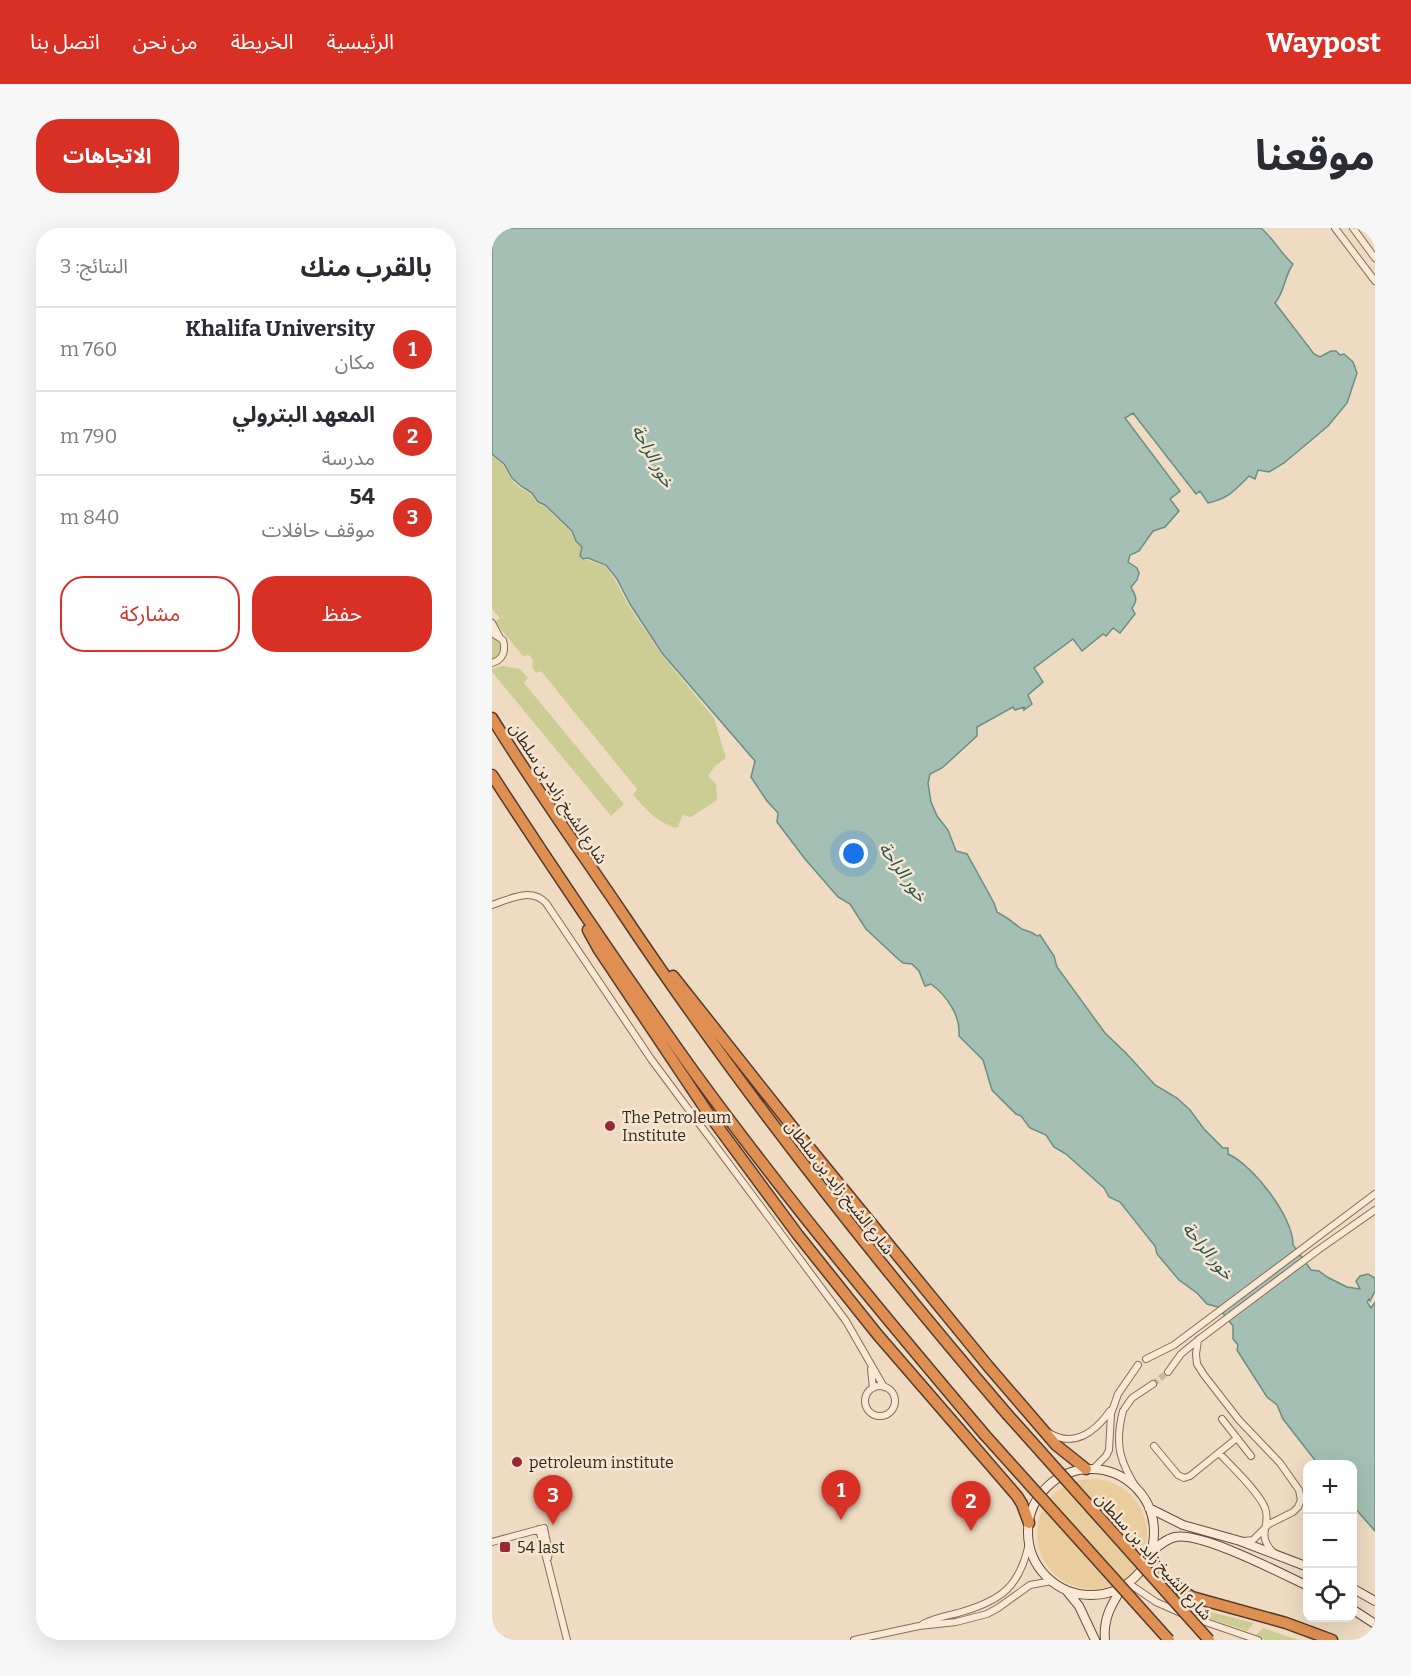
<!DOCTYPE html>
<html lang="ar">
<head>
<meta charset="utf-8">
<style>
  :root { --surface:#fff; --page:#f7f7f7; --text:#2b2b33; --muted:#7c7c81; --line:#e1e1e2; --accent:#d93025 }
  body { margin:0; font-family:Bitter,"Noto Sans Arabic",serif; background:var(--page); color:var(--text); direction:rtl }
  .controls { position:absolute; right:18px; bottom:18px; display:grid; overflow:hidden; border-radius:12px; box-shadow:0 6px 24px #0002 }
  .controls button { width:54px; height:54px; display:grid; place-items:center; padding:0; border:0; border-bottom:2px solid var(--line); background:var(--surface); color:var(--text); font:30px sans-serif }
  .you { position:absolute; left:362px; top:626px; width:21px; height:21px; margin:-15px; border:4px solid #fff; border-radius:50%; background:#1a73e8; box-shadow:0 0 0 9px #1a73e833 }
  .badge { display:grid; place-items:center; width:39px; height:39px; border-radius:50%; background:var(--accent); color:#fff; font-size:20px; font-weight:700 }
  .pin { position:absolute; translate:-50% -50px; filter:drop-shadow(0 2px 3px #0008) }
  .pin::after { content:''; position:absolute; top:32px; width:21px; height:18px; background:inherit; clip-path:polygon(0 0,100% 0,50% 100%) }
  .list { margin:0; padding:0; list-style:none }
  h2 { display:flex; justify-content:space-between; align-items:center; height:78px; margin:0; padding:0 24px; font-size:26px }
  h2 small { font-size:20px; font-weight:400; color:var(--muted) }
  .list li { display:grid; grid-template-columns:39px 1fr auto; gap:18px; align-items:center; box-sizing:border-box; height:84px; padding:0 24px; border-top:2px solid var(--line) }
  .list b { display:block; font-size:22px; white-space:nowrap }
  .list p { margin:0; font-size:20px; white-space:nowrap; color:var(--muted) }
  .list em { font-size:20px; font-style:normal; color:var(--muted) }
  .actions { display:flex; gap:12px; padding:18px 24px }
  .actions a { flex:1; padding:14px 0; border:2px solid var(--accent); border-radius:24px; text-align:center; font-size:21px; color:var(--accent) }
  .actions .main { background:var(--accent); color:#fff }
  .icon { flex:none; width:33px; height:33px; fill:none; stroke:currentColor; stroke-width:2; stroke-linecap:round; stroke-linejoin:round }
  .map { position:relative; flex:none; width:883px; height:1412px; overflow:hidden; direction:ltr; border-radius:24px }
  header { display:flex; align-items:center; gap:36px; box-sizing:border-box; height:84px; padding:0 30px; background:var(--accent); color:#fff }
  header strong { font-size:28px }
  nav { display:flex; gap:33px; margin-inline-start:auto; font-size:21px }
  .intro { display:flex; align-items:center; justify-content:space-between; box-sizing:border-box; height:144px; padding:0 36px }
  h1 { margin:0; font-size:42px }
  .button { padding:15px 27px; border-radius:24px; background:var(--accent); color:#fff; font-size:21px; font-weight:700 }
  main { display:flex; gap:36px; padding:0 36px }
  aside { flex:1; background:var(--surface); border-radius:24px; box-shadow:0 6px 24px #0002 }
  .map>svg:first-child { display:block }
  .green { fill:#cccc95 }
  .sand { fill:#eacd9e }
  .water { fill:#a4c0b4; stroke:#6b8e81; stroke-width:1.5 }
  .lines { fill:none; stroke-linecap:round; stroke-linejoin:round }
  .street-tunnel { stroke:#c9b7a0; stroke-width:6; stroke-dasharray:6 3; stroke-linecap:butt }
  .street-casing { stroke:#886c59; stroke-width:8 }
  .secondary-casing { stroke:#694d3c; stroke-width:10 }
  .highway-casing { stroke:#553b2d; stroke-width:13 }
  .street { stroke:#f9e9d4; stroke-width:6 }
  .secondary { stroke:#f9e9d4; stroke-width:8 }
  .highway { stroke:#df8f51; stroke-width:10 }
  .highway-bridge-casing { stroke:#553b2d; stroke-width:13; stroke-linecap:butt }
  .highway-bridge { stroke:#df8f51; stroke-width:10 }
  .poi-dot { fill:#972837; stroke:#f5e6d1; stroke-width:2 }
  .labels { text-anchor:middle; stroke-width:5; stroke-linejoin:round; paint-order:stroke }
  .street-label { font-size:16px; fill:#37261d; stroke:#f5e6d1 }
  .poi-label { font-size:16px; fill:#37261d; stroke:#f5e6d1; text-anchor:start }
  .water-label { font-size:18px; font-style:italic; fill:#2c574f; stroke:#f5e6d1 }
</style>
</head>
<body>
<header>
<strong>Waypost</strong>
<nav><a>الرئيسية</a><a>الخريطة</a><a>من نحن</a><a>اتصل بنا</a></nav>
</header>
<div class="intro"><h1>موقعنا</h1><a class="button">الاتجاهات</a></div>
<main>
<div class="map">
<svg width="883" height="1412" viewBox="0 0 883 1412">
  <rect width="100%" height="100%" fill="#eedbc1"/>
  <path class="green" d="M0 227 11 237 19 251 28 260 39 266 45 275 52 278 79 304 83 313 89 319 87 328 90 332H96L113 338 123 352 136 377 169 426 222 490 234 530 223 538 216 548 224 556 225 572 199 589 191 587 185 600C165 595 154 581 141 567L145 561 49 443 44 445 40 439 41 432 37 427 31 428 3 394 8 390 0 381Z
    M0 410 5 411 10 418V427L0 434Z
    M11 438 28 441 36 450 32 455 132 576 119 588 0 444V441Z
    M703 1380 762 1395 755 1403 710 1388Z
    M771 1400 806 1412H773L764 1407Z"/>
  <path class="sand" d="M545 1306a55 55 0 1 1 110 0a55 55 0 1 1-110 0Z"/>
  <path class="water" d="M0 0H769C782 11 789 26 801 36 792 49 793 63 783 75L822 126 828 129 839 123H844L848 127 852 126 861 134 865 145 855 175 836 198 792 235 777 244 766 242 763 251 757 248C742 263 737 270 716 275L708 263 704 266 641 185 633 190 688 263 678 271 687 283 673 299 661 303 647 323 638 327 636 334 645 340 647 345 645 352 639 359C643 368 647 370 640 380L643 386 628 405 621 400 614 408 611 406 590 423 581 411 542 440 551 454 536 467 540 476 532 482V479L523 482 521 479 485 499V508L450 540 438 546 436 555 439 574 445 588 456 602 464 623 475 626 502 675 505 684C514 689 520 693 527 699 532 704 537 701 545 708L548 707 562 728 565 739 613 805 634 825 663 857 685 870 698 882 712 901 731 920H736V926C761 937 802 990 801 1017L819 1042 827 1043 835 1049 855 1059 868 1061 864 1053 868 1048 876 1046 883 1050V1063L878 1073 877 1071 875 1074 879 1080 883 1074V1303L861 1278 860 1236H826L791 1191 785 1177 775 1169 745 1122 746 1117 741 1111V1098L726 1079 715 1076 705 1065 687 1052 665 1026 663 1018 628 974 617 969 612 960 574 926 562 919 554 907 538 900 529 888 524 886 500 862 491 832 467 808C469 788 455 768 439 756L433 758 427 743 420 736 411 735 405 730 374 701 358 676 346 669 313 631 285 594 286 585 275 573 259 549 263 533 170 425 138 376 125 351 114 337 96 330 91 331 88 328 90 319 84 313 80 303 53 277 46 274 40 265 29 258 20 250 12 236 0 226Z"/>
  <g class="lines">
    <path class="street-tunnel" d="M661 1156 676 1144"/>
    <g class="street-casing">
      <path id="street" d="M843 0 883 53
        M861 0 883 30
        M0 395 7 408
        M0 405 11 412C14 423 11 432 0 435
        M0 677C18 671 39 659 54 675L159 831 354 1093 392 1159
        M706 1112 704 1126 705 1136 712 1147 747 1192 788 1235 807 1262 809 1272 806 1279 801 1284 777 1296 761 1312 752 1313
        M654 1131 682 1117 883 966
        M379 1141 381 1160
        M676 1144 689 1126 706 1112 826 1022 883 982
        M373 1173a15 15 0 1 1 30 0a15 15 0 1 1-30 0Z
        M633 1180 640 1170 661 1156
        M631 1183C622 1217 628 1235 647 1264
        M730 1191 759 1228
        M557 1205C582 1220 603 1204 618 1183
        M662 1218 686 1247 692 1250 698 1248 745 1210
        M727 1225C739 1238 767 1264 773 1280 780 1297 763 1306 781 1324
        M601 1241 614 1228 617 1222 619 1186 626 1166 646 1137
        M47 1301 75 1412
        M0 1314 52 1300 57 1324 56 1330
        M636 1355 664 1374 689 1385
        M699 1389 766 1412
        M431 1396C442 1390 454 1388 466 1385 509 1373 528 1359 537 1315
        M362 1412 427 1398 464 1394 495 1386 506 1380 538 1357 560 1353"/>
    </g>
    <g class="secondary-casing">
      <path id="secondary" d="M536 1304a63 63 0 1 1 126 0a63 63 0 1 1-126 0Z
        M657 1280 691 1297 748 1313 816 1339
        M659 1324C666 1318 674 1311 683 1309 710 1304 788 1345 816 1358
        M860 1360 883 1373
        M574 1362 587 1378 603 1412
        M860 1381 883 1396
        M613 1412C611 1391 619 1377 630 1360"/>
    </g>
    <g class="highway-casing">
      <path id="highway" d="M0 490C41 557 87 621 131 686 248 861 378 1026 515 1186
        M0 547C65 647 132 746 202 844 293 969 392 1088 492 1206
        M96 702 107 722 218 888 306 1007 385 1106 525 1268 530 1276 537 1295
        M181 748 299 897 496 1138 564 1217 594 1241
        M657 1329 675 1353 700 1369 794 1395 840 1412"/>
    </g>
    <use href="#street" class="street"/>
    <use href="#secondary" class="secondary"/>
    <use href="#highway" class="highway"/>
    <g class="highway-bridge-casing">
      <path id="highway-bridge" d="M515 1186 717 1412
        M492 1206 677 1412"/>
    </g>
    <use href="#highway-bridge" class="highway-bridge"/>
  </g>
  <g class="poi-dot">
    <circle cx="118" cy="898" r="6"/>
    <circle cx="25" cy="1234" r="6"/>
    <rect x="7" y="1313" width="12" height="12" rx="3"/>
  </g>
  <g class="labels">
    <g class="street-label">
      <text transform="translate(67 565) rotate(57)" y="6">شارع الشيخ زايد بن سلطان</text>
      <text transform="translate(348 959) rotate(52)" y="6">شارع الشيخ زايد بن سلطان</text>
      <text transform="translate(662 1328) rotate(48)" y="6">شارع الشيخ زايد بن سلطان</text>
    </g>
    <g class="poi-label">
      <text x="130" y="895">The Petroleum<tspan x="130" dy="18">Institute</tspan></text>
      <text x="37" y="1240">petroleum institute</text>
      <text x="25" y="1325">54 last</text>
    </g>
    <g class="water-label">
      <text transform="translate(161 228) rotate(61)" y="6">خور الراحة</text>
      <text transform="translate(411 644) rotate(54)" y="6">خور الراحة</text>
      <text transform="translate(716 1023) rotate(50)" y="6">خور الراحة</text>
    </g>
  </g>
</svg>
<div class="controls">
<button>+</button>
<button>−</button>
<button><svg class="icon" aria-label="locate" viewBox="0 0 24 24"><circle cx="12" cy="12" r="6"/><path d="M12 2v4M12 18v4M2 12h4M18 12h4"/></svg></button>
</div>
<div class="you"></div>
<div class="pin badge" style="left:349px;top:1292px">1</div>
<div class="pin badge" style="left:479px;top:1303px">2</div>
<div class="pin badge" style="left:61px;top:1297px">3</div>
</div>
<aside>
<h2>بالقرب منك<small>النتائج: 3</small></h2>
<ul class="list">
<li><span class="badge">1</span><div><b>Khalifa University</b><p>مكان</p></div><em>760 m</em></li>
<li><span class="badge">2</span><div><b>المعهد البترولي</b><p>مدرسة</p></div><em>790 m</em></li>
<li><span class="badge">3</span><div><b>54</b><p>موقف حافلات</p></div><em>840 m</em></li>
</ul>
<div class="actions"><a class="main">حفظ</a><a>مشاركة</a></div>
</aside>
</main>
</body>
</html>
